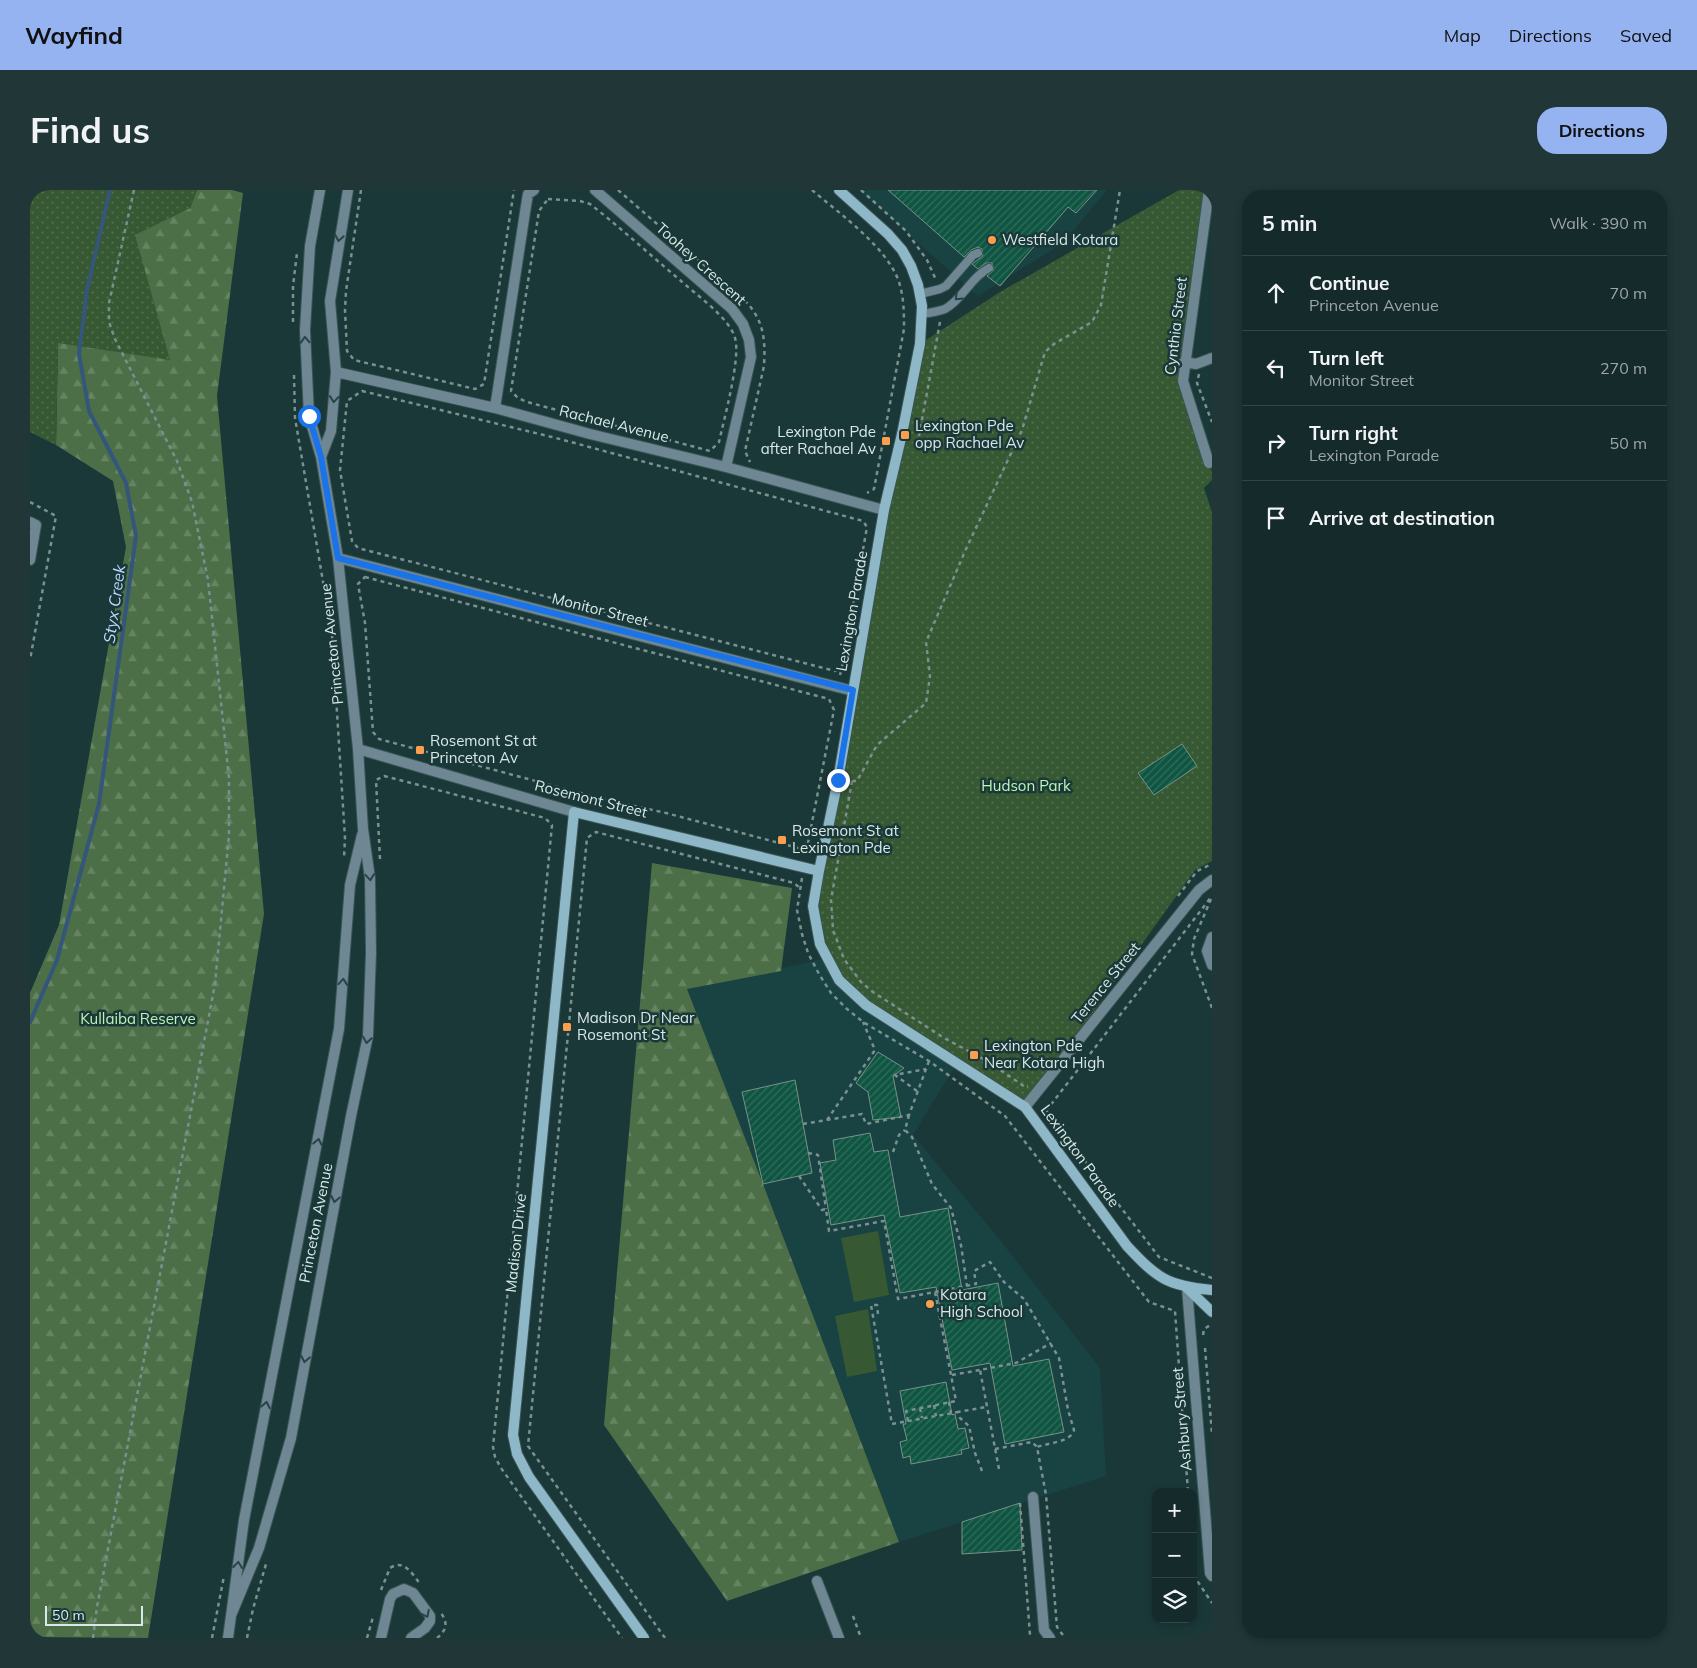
<!DOCTYPE html>
<html lang="en">
<head>
<meta charset="utf-8">
<style>
  :root { --surface:#142a2b; --page:#213637; --text:#f1f3f6; --muted:#9da7a9; --line:#334647; --accent:#95b2f1 }
  body { margin:0; font-family:Mulish,sans-serif; background:var(--page); color:var(--text) }
  .controls { position:absolute; right:15px; bottom:15px; display:grid; overflow:hidden; border-radius:10px; box-shadow:0 2px 8px #0003 }
  .controls button { width:45px; height:45px; display:grid; place-items:center; padding:0; border:0; border-bottom:1px solid var(--line); background:var(--surface); color:var(--text); font:25px sans-serif }
  .scale { position:absolute; left:15px; bottom:12px; width:98px; box-sizing:border-box; padding-left:5px; border:2px solid #d8e8e8; border-top:0; font-size:14px; line-height:18px; white-space:nowrap; color:#d8e8e8; -webkit-text-stroke:4px #1b3839; paint-order:stroke }
  .stop { position:absolute; width:15px; height:15px; margin:-11px; border:4px solid #1a73e8; border-radius:50%; background:#fff }
  .stop.end { background:#1a73e8; border-color:#fff; box-shadow:0 1px 5px #0008 }
  .list { margin:0; padding:0; list-style:none }
  h2 { display:flex; justify-content:space-between; align-items:center; height:65px; margin:0; padding:0 20px; font-size:21px }
  h2 small { font-size:16px; font-weight:400; color:var(--muted) }
  .list li { display:grid; grid-template-columns:32px 1fr auto; gap:15px; align-items:center; box-sizing:border-box; height:75px; padding:0 20px; border-top:1px solid var(--line) }
  .list b { display:block; font-size:19px; white-space:nowrap }
  .list p { margin:0; font-size:16px; white-space:nowrap; color:var(--muted) }
  .list em { font-size:16px; font-style:normal; color:var(--muted) }
  .icon { flex:none; width:28px; height:28px; fill:none; stroke:currentColor; stroke-width:2; stroke-linecap:round; stroke-linejoin:round }
  .map { position:relative; flex:none; width:1182px; height:1448px; overflow:hidden; border-radius:20px }
  header { display:flex; align-items:center; gap:30px; box-sizing:border-box; height:70px; padding:0 25px; background:var(--accent); color:#111 }
  header strong { font-size:24px }
  nav { display:flex; gap:28px; margin-inline-start:auto; font-size:18px }
  .intro { display:flex; align-items:center; justify-content:space-between; box-sizing:border-box; height:120px; padding:0 30px }
  h1 { margin:0; font-size:35px }
  .button { padding:12px 22px; border-radius:20px; background:var(--accent); color:#111; font-size:18px; font-weight:700 }
  main { display:flex; gap:30px; padding:0 30px }
  aside { flex:1; background:var(--surface); border-radius:20px; box-shadow:0 2px 8px #0003 }
  .map>svg:first-child { display:block }
  .built { fill:#194243 }
  .grass { fill:#365832 }
  .forest { fill:url(#forest-firs) }
  .park { fill:url(#park-dots) }
  .lines { fill:none; stroke-linecap:round; stroke-linejoin:round }
  .stream { stroke:#34567b; stroke-width:4 }
  .building { fill:url(#building-hatch); stroke:#789388 }
  .lane-casing { stroke:#395455; stroke-width:10 }
  .street-casing { stroke:#395455; stroke-width:12 }
  .secondary-casing { stroke:#395455; stroke-width:12 }
  .path { stroke:#7a9091; stroke-width:2.5; stroke-dasharray:4 4; stroke-linecap:butt }
  .lane { stroke:#6e8792; stroke-width:8 }
  .street { stroke:#6e8792; stroke-width:10 }
  .secondary { stroke:#8eb7c8; stroke-width:10 }
  .oneway { stroke:#274446 }
  .route { stroke:#1a73e8; stroke-width:6 }
  .poi-dot { fill:#fa9f50; stroke:#1b3839; stroke-width:2 }
  .labels { text-anchor:middle; stroke-width:5; stroke-linejoin:round; paint-order:stroke }
  .poi-label { font-size:15px; fill:#d8e8e8; stroke:#1b3839; text-anchor:start }
  .street-label { font-size:15px; fill:#d8e8e8; stroke:#1b3839 }
  .park-label { font-size:15px; fill:#bcf5b4; stroke:#1b3839 }
  .water-label { font-size:16px; font-style:italic; fill:#b9daff; stroke:#1b3839 }
</style>
</head>
<body>
<header>
<strong>Wayfind</strong>
<nav><a>Map</a><a>Directions</a><a>Saved</a></nav>
</header>
<div class="intro"><h1>Find us</h1><a class="button">Directions</a></div>
<main>
<div class="map">
<svg width="1182" height="1448" viewBox="0 0 1182 1448">
  <defs>
    <pattern id="forest-firs" width="22" height="20" patternUnits="userSpaceOnUse" patternTransform="scale(1.25)"><rect width="22" height="20" fill="#4c6f47"/><path d="M5 1l3.5 6h-7zM16 11l3.5 6h-7z" fill="#658462"/></pattern>
    <pattern id="park-dots" width="8" height="8" patternUnits="userSpaceOnUse" patternTransform="scale(1.25)"><rect width="8" height="8" fill="#365832"/><path d="M2 2h.1M6 6h.1" fill="none" stroke="#527050" stroke-width="1.8" stroke-linecap="round"/></pattern>
    <pattern id="building-hatch" width="6" height="6" patternUnits="userSpaceOnUse" patternTransform="scale(1.25)"><rect width="6" height="6" fill="#0f5542"/><path d="M-1 1l2-2M0 6l6-6M5 7l2-2" fill="none" stroke="#316d5d"/></pattern>
  </defs>
  <rect width="100%" height="100%" fill="#1b3839"/>
  <path class="built" d="M829 0H1077L1033 53 948 106Z
    M798 768 809 790 927 873 883 945 970 1050 1070 1178 1076 1286 869 1352 733 994 657 799Z"/>
  <path class="grass" d="M848 1041 859 1105 824 1112 811 1048Z
    M838 1119 847 1181 817 1187 805 1126Z"/>
  <path class="forest" d="M167 0H202L213 3 187 206 234 724 118 1448 0 1447V803L29 735 96 357 83 291 26 255 28 153 105 44 160 18Z
    M622 673 762 698 751 781 657 799 733 994 869 1352 697 1411 574 1235Z"/>
  <path class="park" d="M0 0H167L160 18 105 45 140 170 28 153 26 255 0 242Z
    M1149 0H1179L1153 191 1182 282V290L1174 298 1182 322V671L1165 680 995 917 809 790 790 754 783 716 890 154 970 102Z"/>
  <g class="lines">
    <path class="stream" d="M0 832 27 770 69 614 106 346 96 293 59 221 49 164 57 100 80 0"/>
  </g>
  <path class="building" d="M858 0H1067L1046 23 1038 17 970 96 957 86 964 80 962 73H956L948 79 942 74 953 66 952 59 948 57 941 60 934 67Z
    M1152 554 1167 576 1124 605 1108 583Z
    M848 862 874 878 863 886 871 927 843 930 838 902 826 893Z
    M765 890 782 983 733 994 712 902Z
    M840 943 844 962 858 960 870 1027 918 1018 932 1100 968 1093 983 1176 1019 1169 1034 1242 975 1254 960 1173 922 1180 906 1097 870 1103 854 1025 801 1035 790 973 806 970 803 950Z
    M916 1192 922 1225 925 1224 928 1239 935 1238 939 1258 931 1260 932 1264 881 1274 880 1266 873 1268 870 1252 877 1250 873 1234H876L870 1201Z
    M990 1313 992 1360 932 1364V1332Z"/>
  <g class="lines">
    <g class="lane-casing">
      <path id="lane" d="M890 104 910 99 916 96 943 65 948 63
        M891 124C899 123 907 122 915 119 933 109 941 87 959 78"/>
    </g>
    <g class="street-casing">
      <path id="street" d="M565 0 702 119 713 134 719 150 721 167 696 277
        M1179 0 1153 191 1179 273
        M1154 172 1166 174 1182 168
        M306 182 465 218 560 244 696 277 854 320
        M465 218 496 16 498 4 504 0
        M291 267 301 241 306 182 300 111 318 0
        M0 332 6 335 0 370
        M308 368 823 501
        M328 559 544 622
        M1182 747 1177 761 1182 775
        M995 917 1169 700 1182 690
        M1157 1098 1180 1383 1182 1386
        M1003 1307 1014 1440 1020 1448
        M787 1391 809 1448
        M202 1423 229 1358 261 1248 321 926 338 846 341 763 340 688 333 639 328 559 308 368 291 267 279 226 275 140 280 56 290 0
        M198 1448 214 1330 309 839 320 695 332 645
        M351 1448 360 1409 363 1404 374 1399 383 1403 400 1426V1431L395 1438 381 1448"/>
    </g>
    <g class="secondary-casing">
      <path id="secondary" d="M809 0 858 44 872 60 881 76 888 95 892 116 890 154 872 244 854 320 808 590 789 681 783 716 790 754 809 790 836 815 995 917 1097 1056C1127 1088 1137 1096 1182 1100
        M1157 1098 1182 1122
        M614 1448 499 1287 487 1264 483 1245 544 622 789 681"/>
    </g>
    <path class="path" d="M331 0 316 101 315 120 317 161 324 170 445 199 454 194 484 0
      M588 0C619 27 650 54 681 81 696 94 717 108 727 127 735 142 735 159 734 176L715 261 720 272
      M782 0C810 24 857 57 869 92 874 108 874 123 874 139L844 299 837 303
      M831 0 876 41 897 70 906 90
      M518 9 550 11 560 14C591 38 620 65 650 90 666 105 699 127 705 148 711 168 694 229 689 252L680 261 497 212 488 208 481 201 509 21Z
      M263 132V96L267 63
      M1169 184 1167 193 1182 232
      M264 185 265 228 302 444 315 648 314 668
      M332 201 526 248 833 331 837 337 812 477 805 481 328 358 322 351 310 280 317 211Z
      M889 246 910 132
      M0 312 26 326 0 470
      M335 387 799 509 804 520 777 658 772 659 636 623 569 608 349 549 343 542 335 433 328 394Z
      M810 485 812 477
      M822 591 801 710 803 740 814 769 831 792 843 802 914 848 959 872 995 897 998 896
      M822 591H827L847 555 896 513 900 486 896 452 936 359 992 240 1015 162 1024 154 1062 132 1071 115 1090 0
      M350 669 346 590 354 586 515 628 522 635 463 1257 465 1267 471 1278 592 1448
      M772 688 767 720 772 744 778 763 789 784 801 803 817 819 833 832 899 871 975 926 1119 1112 1145 1121 1158 1302
      M1148 706 1167 681 1182 674
      M1181 709 1164 749 1162 764 1182 818
      M887 901 865 885 896 879
      M1015 919 1129 1067 1182 1088
      M1016 921 1182 706
      M879 925 875 940 882 947 902 994 921 1018 931 1055 937 1096
      M797 930 845 860 833 832
      M773 934 832 924 836 934 879 925 899 871
      M863 962 869 945 875 940
      M778 963 788 965 796 1019
      M769 986 792 1020 796 1019 799 1041 854 1031 868 1109 946 1094 944 1081 960 1072 974 1092 994 1109 1029 1168 1038 1220 1044 1240C1041 1252 1018 1253 1007 1257L1016 1305 1027 1437 1035 1448
      M848 1124 847 1115H841L862 1234 928 1222
      M1173 1145 1174 1139 1182 1134
      M1175 1158 1182 1244
      M922 1185 950 1180
      M919 1212 921 1223
      M904 1215 906 1226
      M890 1218 892 1228
      M878 1231 876 1221 926 1211 905 1102
      M965 1259 1002 1252 1007 1257
      M969 1279 950 1180 986 1173 1021 1153
      M952 1281 945 1263 939 1236 930 1228 928 1222 956 1217
      M990 1313 1000 1445 1002 1448
      M1163 1360 1166 1389 1182 1413
      M351 1400 360 1378C374 1369 382 1383 390 1394
      M823 1426 831 1448
      M63 1448 67 1417 185 794 199 645V588L178 390 162 312 147 271 85 149 79 132V113L104 0
      M182 1448 194 1386
      M217 1448 223 1419 236 1374
      M337 1448 343 1427
      M407 1448C417 1440 418 1433 411 1423
      M635 1448 498 1256 557 648 566 642 764 693 770 698"/>
    <use href="#lane" class="lane"/>
    <use href="#street" class="street"/>
    <use href="#secondary" class="secondary"/>
  </g>
  <defs><path id="oneway-chevron" d="M-2-3.5L2.5 0L-2 3.5" fill="none" stroke-width="1.6" stroke-linecap="round" stroke-linejoin="round" transform="scale(1.25)"/></defs>
  <g class="oneway">
    <use href="#oneway-chevron" transform="translate(309 48) rotate(100)"/>
    <use href="#oneway-chevron" transform="translate(928 107) rotate(136)"/>
    <use href="#oneway-chevron" transform="translate(275 150) rotate(-93)"/>
    <use href="#oneway-chevron" transform="translate(304 209) rotate(95)"/>
    <use href="#oneway-chevron" transform="translate(340 687) rotate(85)"/>
    <use href="#oneway-chevron" transform="translate(313 792) rotate(-85)"/>
    <use href="#oneway-chevron" transform="translate(337 850) rotate(99)"/>
    <use href="#oneway-chevron" transform="translate(288 952) rotate(-79)"/>
    <use href="#oneway-chevron" transform="translate(305 1009) rotate(101)"/>
    <use href="#oneway-chevron" transform="translate(275 1169) rotate(101)"/>
    <use href="#oneway-chevron" transform="translate(236 1215) rotate(-79)"/>
    <use href="#oneway-chevron" transform="translate(208 1375) rotate(-83)"/>
    <use href="#oneway-chevron" transform="translate(396 1424) rotate(63)"/>
  </g>
  <g class="lines">
    <path class="route" d="M279 226 291 267 308 368 823 500 808 590"/>
  </g>
  <g class="poi-dot">
    <circle cx="962" cy="50" r="5"/>
    <rect x="870" y="240" width="10" height="10" rx="2.5"/>
    <rect x="851" y="246" width="10" height="10" rx="2.5"/>
    <rect x="385" y="555" width="10" height="10" rx="2.5"/>
    <rect x="747" y="645" width="10" height="10" rx="2.5"/>
    <rect x="532" y="832" width="10" height="10" rx="2.5"/>
    <rect x="939" y="860" width="10" height="10" rx="2.5"/>
    <circle cx="900" cy="1114" r="5"/>
  </g>
  <g class="labels">
    <g class="poi-label">
      <text x="972" y="55">Westfield Kotara</text>
      <text x="885" y="241">Lexington Pde<tspan x="885" dy="17">opp Rachael Av</tspan></text>
      <text x="846" y="247" text-anchor="end">Lexington Pde<tspan x="846" dy="17">after Rachael Av</tspan></text>
      <text x="400" y="556">Rosemont St at<tspan x="400" dy="17">Princeton Av</tspan></text>
      <text x="762" y="646">Rosemont St at<tspan x="762" dy="17">Lexington Pde</tspan></text>
      <text x="547" y="833">Madison Dr Near<tspan x="547" dy="17">Rosemont St</tspan></text>
      <text x="954" y="861">Lexington Pde<tspan x="954" dy="17">Near Kotara High</tspan></text>
      <text x="910" y="1110">Kotara<tspan x="910" dy="17">High School</tspan></text>
    </g>
    <g class="street-label">
      <text transform="translate(671 74) rotate(42)" y="5">Toohey Crescent</text>
      <text transform="translate(1146 136) rotate(-83)" y="5">Cynthia Street</text>
      <text transform="translate(584 234) rotate(14)" y="5">Rachael Avenue</text>
      <text transform="translate(570 420) rotate(14)" y="5">Monitor Street</text>
      <text transform="translate(822 421) rotate(-80)" y="5">Lexington Parade</text>
      <text transform="translate(302 454) rotate(-96)" y="5">Princeton Avenue</text>
      <text transform="translate(561 609) rotate(14)" y="5">Rosemont Street</text>
      <text transform="translate(1076 793) rotate(-51)" y="5">Terence Street</text>
      <text transform="translate(1050 966) rotate(54)" y="5">Lexington Parade</text>
      <text transform="translate(286 1033) rotate(-79)" y="5">Princeton Avenue</text>
      <text transform="translate(486 1053) rotate(-84)" y="5">Madison Drive</text>
      <text transform="translate(1152 1229) rotate(-95)" y="5">Ashbury Street</text>
    </g>
    <g class="park-label">
      <text x="996" y="601">Hudson Park</text>
      <text x="108" y="834">Kullaiba Reserve</text>
    </g>
    <g class="water-label">
      <text transform="translate(84 414) rotate(-82)" y="6">Styx Creek</text>
    </g>
  </g>
</svg>
<div class="controls">
<button>+</button>
<button>−</button>
<button><svg class="icon" aria-label="layers" viewBox="0 0 24 24"><path d="M12 4l9 5-9 5-9-5zM3 14l9 5 9-5"/></svg></button>
</div>
<div class="scale">50 m</div>
<div class="stop" style="left:279px;top:226px"></div>
<div class="stop end" style="left:808px;top:590px"></div>
</div>
<aside>
<h2>5 min<small>Walk · 390 m</small></h2>
<ul class="list">
<li><svg class="icon" aria-label="ahead" viewBox="0 0 24 24"><path d="M12 20V5M6 11l6-6 6 6"/></svg><div><b>Continue</b><p>Princeton Avenue</p></div><em>70 m</em></li>
<li><svg class="icon" aria-label="left" viewBox="0 0 24 24"><path d="M17 20v-9H6M10 6l-5 5 5 5"/></svg><div><b>Turn left</b><p>Monitor Street</p></div><em>270 m</em></li>
<li><svg class="icon" aria-label="right" viewBox="0 0 24 24"><path d="M7 20v-9h11M14 6l5 5-5 5"/></svg><div><b>Turn right</b><p>Lexington Parade</p></div><em>50 m</em></li>
<li><svg class="icon" aria-label="arrive" viewBox="0 0 24 24"><path d="M6 21V4h12l-3 4 3 4H6"/></svg><div><b>Arrive at destination</b></div></li>
</ul>
</aside>
</main>
</body>
</html>
